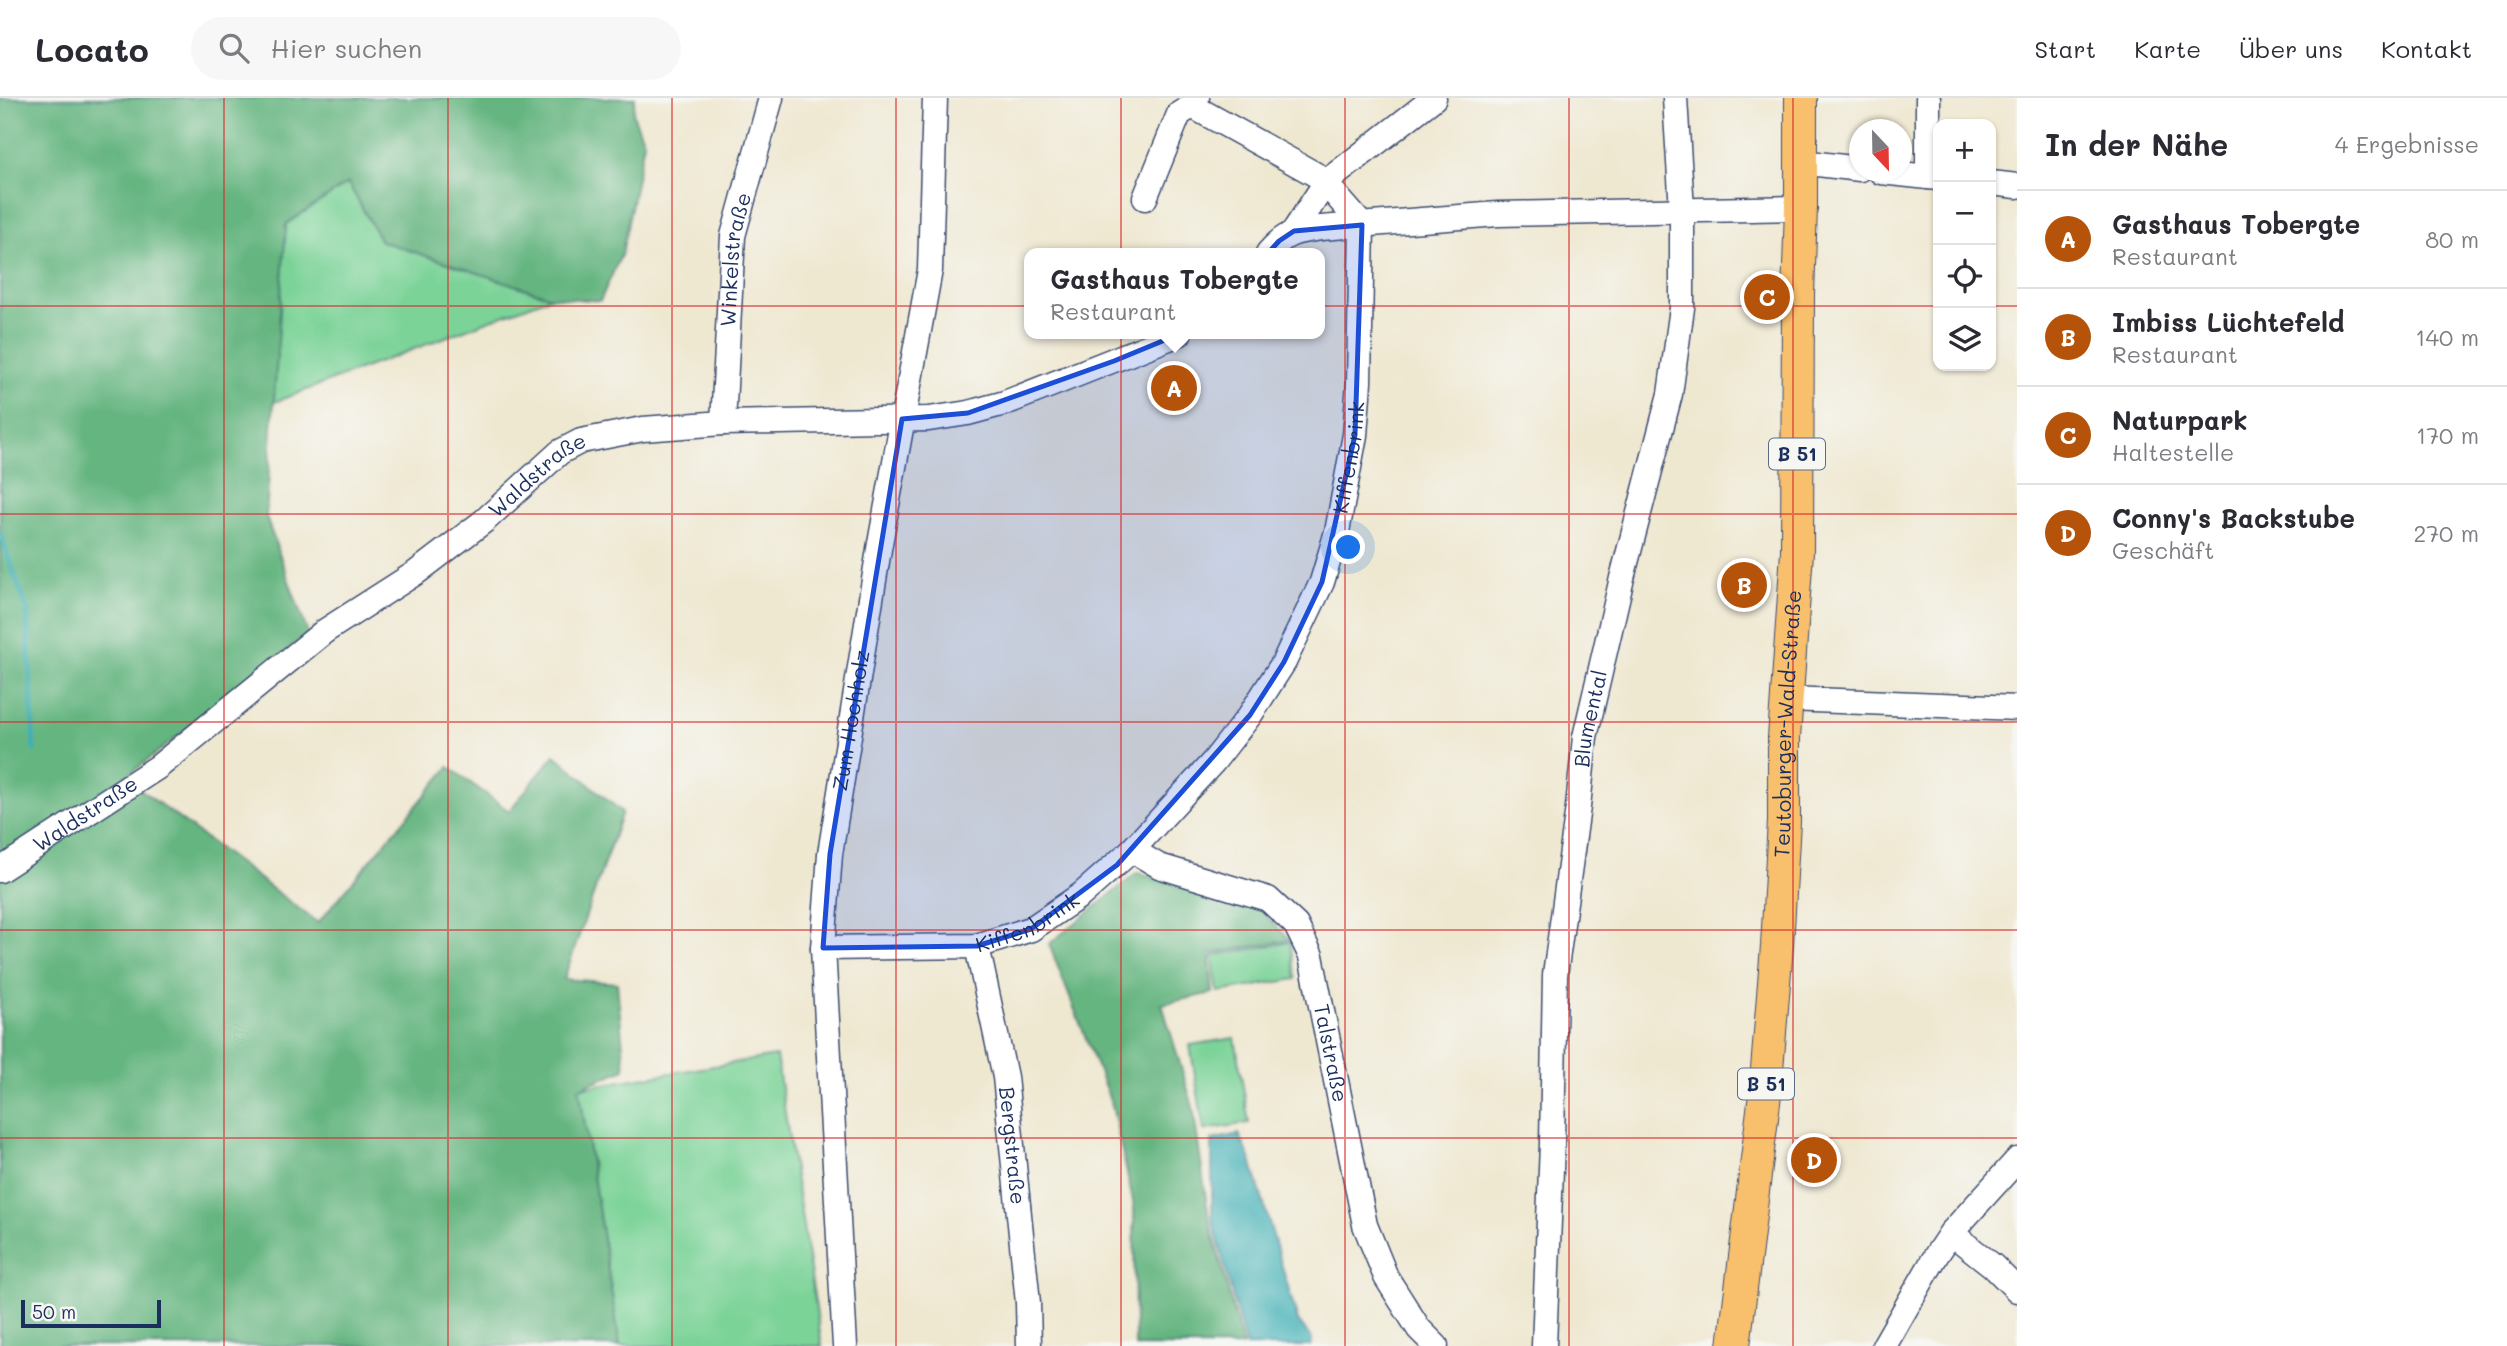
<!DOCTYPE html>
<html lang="de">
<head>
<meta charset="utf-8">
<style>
  :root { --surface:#fff; --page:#f7f7f7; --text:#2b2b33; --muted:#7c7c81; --line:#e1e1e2; --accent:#b45309 }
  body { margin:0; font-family:Mali,sans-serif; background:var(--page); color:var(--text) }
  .controls { position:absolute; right:21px; top:21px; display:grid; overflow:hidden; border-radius:14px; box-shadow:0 2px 5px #0004 }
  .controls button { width:63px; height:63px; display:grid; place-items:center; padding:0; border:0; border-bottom:2px solid var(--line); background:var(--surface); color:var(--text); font:35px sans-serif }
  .compass { position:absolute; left:1849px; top:21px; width:63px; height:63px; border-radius:50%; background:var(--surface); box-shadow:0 2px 5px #0004; rotate:158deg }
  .scale { position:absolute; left:21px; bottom:18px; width:140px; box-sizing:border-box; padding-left:7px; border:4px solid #1b2f5e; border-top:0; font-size:19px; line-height:24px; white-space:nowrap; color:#1b2f5e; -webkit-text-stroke:5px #f6f6f2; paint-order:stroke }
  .you { position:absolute; left:1349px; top:450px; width:24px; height:24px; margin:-18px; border:5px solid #fff; border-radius:50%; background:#1a73e8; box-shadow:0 0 0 10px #1a73e833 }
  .badge { display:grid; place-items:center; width:46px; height:46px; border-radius:50%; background:var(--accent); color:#fff; font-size:23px; font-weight:700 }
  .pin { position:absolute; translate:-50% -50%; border:4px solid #fff; box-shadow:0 2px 7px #0006 }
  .popup { position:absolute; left:1024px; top:150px; width:301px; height:91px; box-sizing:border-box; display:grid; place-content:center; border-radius:14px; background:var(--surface); filter:drop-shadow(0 2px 5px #0005); font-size:23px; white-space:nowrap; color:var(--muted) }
  .popup b { font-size:26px; color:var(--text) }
  .popup::after { content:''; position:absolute; left:50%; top:100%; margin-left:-14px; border:14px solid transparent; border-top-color:var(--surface) }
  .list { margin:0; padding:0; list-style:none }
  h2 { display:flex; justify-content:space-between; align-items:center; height:91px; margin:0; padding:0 28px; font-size:30px }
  h2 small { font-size:23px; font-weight:400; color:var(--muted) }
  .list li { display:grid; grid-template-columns:46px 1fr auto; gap:21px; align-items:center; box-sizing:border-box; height:98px; padding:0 28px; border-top:2px solid var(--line) }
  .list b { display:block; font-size:26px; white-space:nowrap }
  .list p { margin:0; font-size:23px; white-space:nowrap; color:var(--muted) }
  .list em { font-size:23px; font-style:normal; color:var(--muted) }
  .icon { flex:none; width:38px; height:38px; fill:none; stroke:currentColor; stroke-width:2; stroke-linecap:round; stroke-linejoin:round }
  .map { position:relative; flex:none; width:2017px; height:1248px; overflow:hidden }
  header { display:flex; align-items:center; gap:42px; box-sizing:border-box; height:98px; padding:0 35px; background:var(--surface); border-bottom:2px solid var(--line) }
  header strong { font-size:33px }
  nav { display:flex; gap:38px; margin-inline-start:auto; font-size:24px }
  .search { width:490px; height:63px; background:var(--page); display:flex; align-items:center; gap:18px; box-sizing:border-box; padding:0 24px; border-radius:38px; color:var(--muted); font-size:26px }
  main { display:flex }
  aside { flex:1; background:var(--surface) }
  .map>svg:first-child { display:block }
  .green { fill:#7cd398; stroke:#4c817b; stroke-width:2 }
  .forest { fill:#65b580; stroke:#40726f; stroke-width:2 }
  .water { fill:#3dafb5; stroke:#2c6f8a; stroke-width:2 }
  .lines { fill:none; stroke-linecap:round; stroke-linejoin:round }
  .stream { stroke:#3dafb5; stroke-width:5 }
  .minor-casing { stroke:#3b4b6f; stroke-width:27 }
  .major-casing { stroke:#3b4b6f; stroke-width:34 }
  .minor { stroke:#fff; stroke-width:24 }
  .major { stroke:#f8bf6c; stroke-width:32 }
  .marked { fill:#1d4ed8; fill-opacity:0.2; stroke:#1d4ed8; stroke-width:5; stroke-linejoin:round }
  .grid { fill:none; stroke:#d62828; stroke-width:2; stroke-opacity:0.55 }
  .labels { text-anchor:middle; stroke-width:5; stroke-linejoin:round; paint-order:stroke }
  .shield { fill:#f6f6f2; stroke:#5d6b8a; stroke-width:2 }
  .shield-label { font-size:19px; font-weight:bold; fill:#1b2f5e }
  .street-label { font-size:21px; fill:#1b2f5e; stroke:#f6f6f2 }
</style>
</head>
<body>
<header>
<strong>Locato</strong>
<div class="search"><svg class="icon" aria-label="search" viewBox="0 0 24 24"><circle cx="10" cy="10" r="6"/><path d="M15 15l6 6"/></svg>Hier suchen</div>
<nav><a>Start</a><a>Karte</a><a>Über uns</a><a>Kontakt</a></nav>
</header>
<main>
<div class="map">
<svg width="2017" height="1248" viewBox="0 0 2017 1248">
  <rect width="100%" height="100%" fill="#f6f6f2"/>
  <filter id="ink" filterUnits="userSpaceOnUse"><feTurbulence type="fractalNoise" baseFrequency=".0143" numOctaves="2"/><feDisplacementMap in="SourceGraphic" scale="14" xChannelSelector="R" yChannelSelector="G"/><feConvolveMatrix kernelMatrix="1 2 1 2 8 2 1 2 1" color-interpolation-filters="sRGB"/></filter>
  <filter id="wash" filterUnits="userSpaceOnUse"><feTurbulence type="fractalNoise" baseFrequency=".00686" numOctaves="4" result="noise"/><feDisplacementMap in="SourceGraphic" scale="28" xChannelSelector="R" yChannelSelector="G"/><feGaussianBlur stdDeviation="1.57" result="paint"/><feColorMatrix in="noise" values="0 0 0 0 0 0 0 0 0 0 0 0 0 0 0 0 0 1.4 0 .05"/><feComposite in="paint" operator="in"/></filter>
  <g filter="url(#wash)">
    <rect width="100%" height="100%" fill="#efe8d1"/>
    <path class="green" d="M348 85 381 143 551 199 272 305 286 126Z
      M1290 844 1296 881 1218 894 1212 858Z
      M1235 940 1249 1025 1204 1032 1190 947Z
      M776 958 822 1248H620L579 990Z"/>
    <path class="forest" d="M0 0H635L633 16 644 44 622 155 600 203 551 199 381 143 348 85 286 126 266 419 308 536 125 680 318 825 449 669 509 713 555 657 622 714 564 881 617 885 625 971 579 990 620 1248H0Z
      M1137 775 1255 807 1290 842 1209 856 1213 895 1162 906 1193 1009 1209 1121 1243 1248H1135L1134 1108 1112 1007 1049 846Z"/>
    <path class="water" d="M1239 1036 1251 1062 1298 1223 1312 1241V1248H1246L1212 1120V1042Z"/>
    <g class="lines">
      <path class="stream" d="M0 435 27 512 34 652"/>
    </g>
  </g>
  <g filter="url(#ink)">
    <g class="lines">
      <g class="minor-casing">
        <g id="minor">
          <path d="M1197 0 1192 8 1320 79 1362 127"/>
          <path d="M1928 0V79"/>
          <path d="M1801 64 1860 71"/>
          <path d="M1881 74 1938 80"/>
          <path d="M1991 85 2017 88"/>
          <path d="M1145 100 1179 16 1192 8"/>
          <path d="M1294 133 1326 84 1434 0"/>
          <path d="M1268 155C1285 135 1295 133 1321 130L1498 116 1801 110"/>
          <path id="s1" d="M723 325 733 138 771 0"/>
          <path d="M1788 601 2017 610"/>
          <path id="s2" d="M1132 752 1159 768 1268 801 1296 827 1311 858 1365 1127 1386 1179 1419 1231 1436 1248"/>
          <path id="s3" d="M0 772 158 669 325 533 417 474 484 423 560 354 581 343 643 331 723 325 929 321 968 315 1005 305 1179 236"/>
          <path id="s4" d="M977 848 1005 979 1028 1205 1029 1248"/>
          <path id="s5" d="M823 850 977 848 1031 831 1081 797 1132 752 1214 663 1250 617 1284 564 1322 484 1337 434 1355 337 1359 284 1362 127"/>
          <path d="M1951 1135 1993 1168 2017 1192"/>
          <path id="s6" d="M845 1248 823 850 830 756 879 451 930 172 935 0"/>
          <path id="s7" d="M1544 1248 1552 1046 1555 877 1578 709 1585 639 1622 480 1670 296 1682 210V112L1675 0"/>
          <path d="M1884 1248 1937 1156 1951 1135 2017 1062"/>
        </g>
      </g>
      <g class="major-casing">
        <g id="major">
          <path id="s8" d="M1734 1248 1765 996 1777 848 1784 723V640L1797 454 1798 197 1801 110V0"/>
        </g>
      </g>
      <use href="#minor" class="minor"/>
      <use href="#major" class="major"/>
    </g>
  </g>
  <path class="marked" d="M1362 127 1355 337 1322 484 1284 564 1250 617 1117 767 1031 831 977 848 823 850 830 756 902 321 968 315 1114 263 1182 235 1216 212 1279 143 1294 133Z"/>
  <path class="grid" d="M224 0V1248M448 0V1248M672 0V1248M896 0V1248M1121 0V1248M1345 0V1248M1569 0V1248M1793 0V1248M0 208H1938M1991 208H2017M0 416H2017M0 624H2017M0 832H2017M0 1040H2017"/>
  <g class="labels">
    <g class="shield">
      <rect x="1769" y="340.5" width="56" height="31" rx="5"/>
      <rect x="1738" y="970.5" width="56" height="31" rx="5"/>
    </g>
    <g class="shield-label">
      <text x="1797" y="363">B 51</text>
      <text x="1766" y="993">B 51</text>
    </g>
    <g class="street-label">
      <text dy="7" stroke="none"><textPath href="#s1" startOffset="164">Winkelstraße</textPath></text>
      <text dy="7" stroke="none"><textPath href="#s5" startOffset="798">Kiffenbrink</textPath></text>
      <text dy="7" stroke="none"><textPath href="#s3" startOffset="668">Waldstraße</textPath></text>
      <text dy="7" stroke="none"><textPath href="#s7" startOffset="630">Blumental</textPath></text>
      <text dy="7" stroke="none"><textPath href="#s6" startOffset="628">Zum Hochholz</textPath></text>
      <text dy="7" stroke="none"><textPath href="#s8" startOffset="625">Teutoburger-Wald-Straße</textPath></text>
      <text dy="7" stroke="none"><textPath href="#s3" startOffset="102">Waldstraße</textPath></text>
      <text dy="7" stroke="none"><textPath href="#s5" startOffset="210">Kiffenbrink</textPath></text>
      <text dy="7" stroke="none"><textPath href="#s2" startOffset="317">Talstraße</textPath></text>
      <text dy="7" stroke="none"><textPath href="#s4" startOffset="203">Bergstraße</textPath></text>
    </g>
  </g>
</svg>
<div class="controls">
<button>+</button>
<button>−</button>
<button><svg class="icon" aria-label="locate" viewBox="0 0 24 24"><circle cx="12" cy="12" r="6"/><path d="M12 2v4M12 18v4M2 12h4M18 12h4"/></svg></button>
<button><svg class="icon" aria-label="layers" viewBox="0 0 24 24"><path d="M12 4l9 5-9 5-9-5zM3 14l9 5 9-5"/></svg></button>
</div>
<svg class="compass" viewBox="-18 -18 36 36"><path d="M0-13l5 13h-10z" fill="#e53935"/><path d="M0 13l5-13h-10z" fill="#7c7c81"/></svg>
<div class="scale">50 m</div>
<div class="you"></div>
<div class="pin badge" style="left:1174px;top:290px">A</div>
<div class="popup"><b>Gasthaus Tobergte</b>Restaurant</div>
<div class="pin badge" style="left:1744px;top:487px">B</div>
<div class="pin badge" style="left:1767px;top:199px">C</div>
<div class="pin badge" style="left:1814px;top:1062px">D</div>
</div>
<aside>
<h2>In der Nähe<small>4 Ergebnisse</small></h2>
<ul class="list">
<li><span class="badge">A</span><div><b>Gasthaus Tobergte</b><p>Restaurant</p></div><em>80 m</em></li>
<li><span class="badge">B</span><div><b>Imbiss Lüchtefeld</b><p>Restaurant</p></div><em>140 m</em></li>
<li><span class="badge">C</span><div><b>Naturpark</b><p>Haltestelle</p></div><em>170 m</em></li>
<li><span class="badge">D</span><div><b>Conny's Backstube</b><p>Geschäft</p></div><em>270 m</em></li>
</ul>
</aside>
</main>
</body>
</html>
